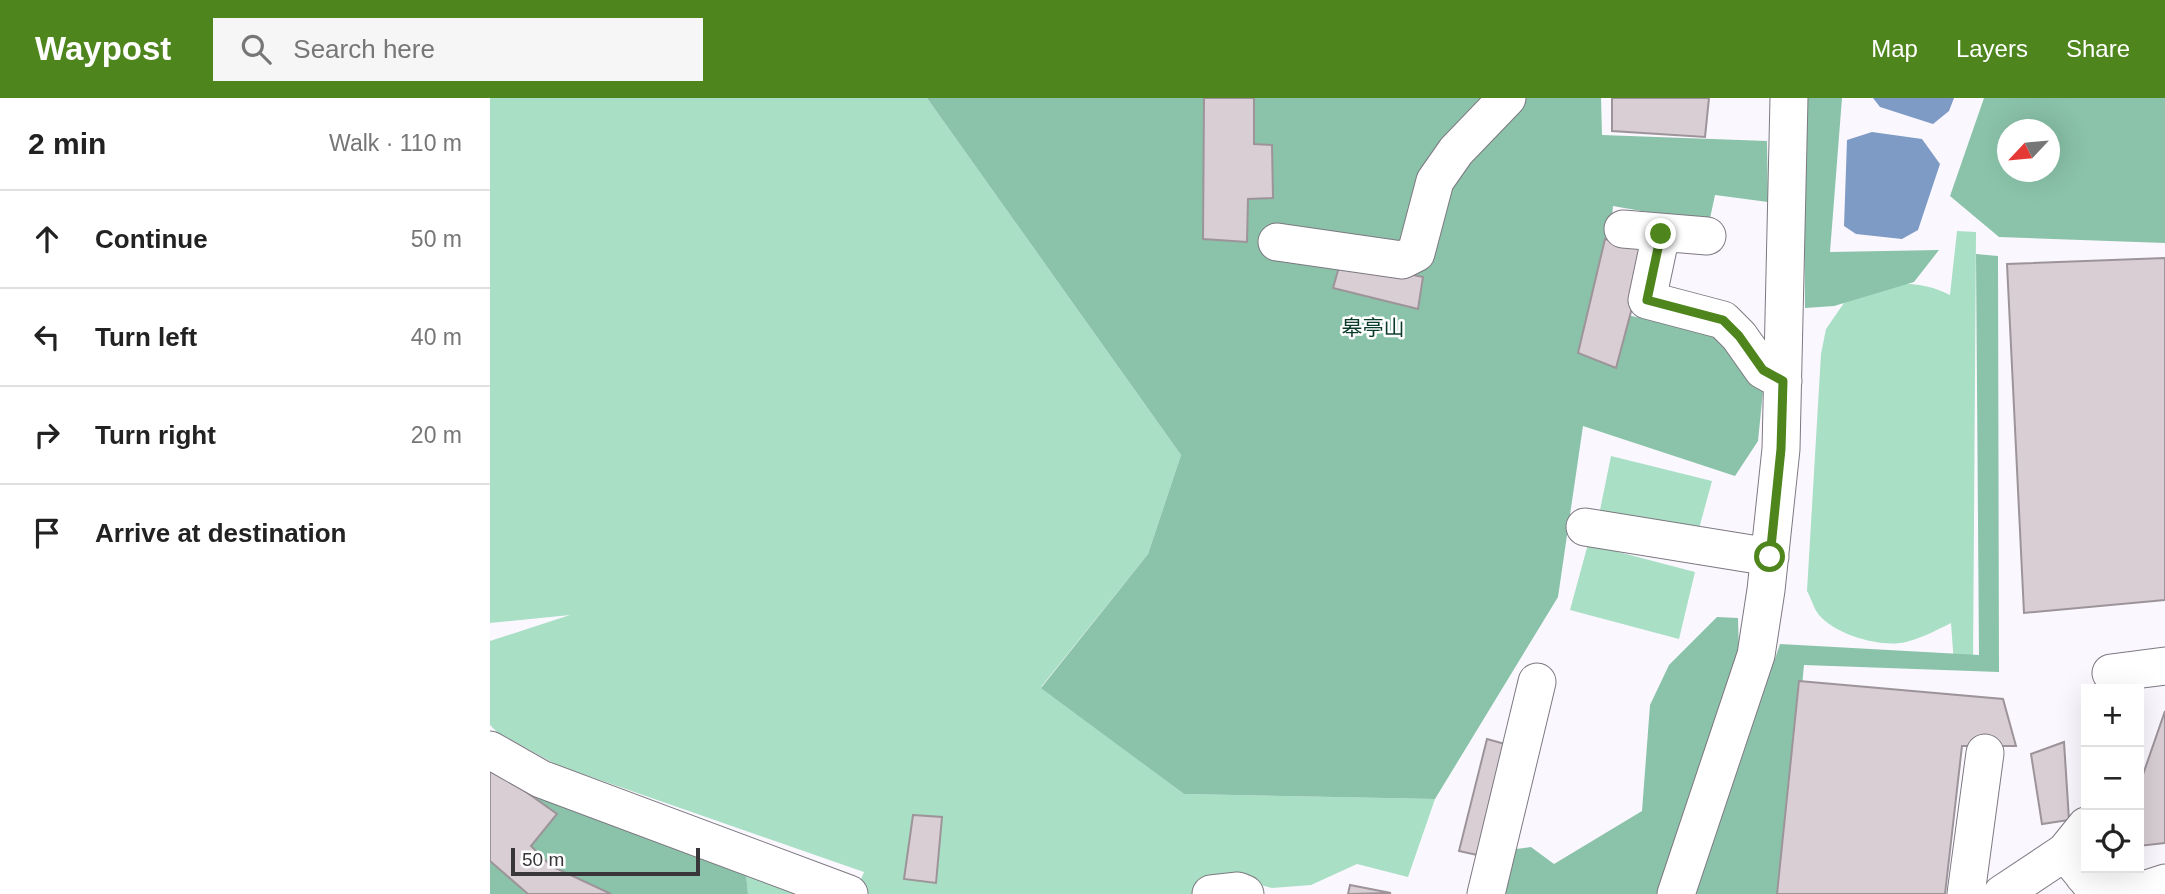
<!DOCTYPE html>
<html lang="en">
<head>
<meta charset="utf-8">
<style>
  :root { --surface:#fff; --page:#f6f6f6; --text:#222; --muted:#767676; --line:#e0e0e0; --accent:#4e851d }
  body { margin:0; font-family:Helvetica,"Noto Sans SC",sans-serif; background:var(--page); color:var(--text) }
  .controls { position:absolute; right:21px; bottom:21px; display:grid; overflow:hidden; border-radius:0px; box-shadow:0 7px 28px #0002 }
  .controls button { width:63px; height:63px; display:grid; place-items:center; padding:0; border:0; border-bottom:2px solid var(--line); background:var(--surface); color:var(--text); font:35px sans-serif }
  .compass { position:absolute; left:1507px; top:21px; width:63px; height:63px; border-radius:50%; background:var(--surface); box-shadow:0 7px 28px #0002; rotate:244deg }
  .scale { position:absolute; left:21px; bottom:18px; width:189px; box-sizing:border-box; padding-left:7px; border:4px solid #383639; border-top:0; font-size:19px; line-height:24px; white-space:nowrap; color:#383639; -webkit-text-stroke:5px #fff; paint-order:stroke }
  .stop { position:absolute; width:21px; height:21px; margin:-16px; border:5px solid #4e851d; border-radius:50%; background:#fff }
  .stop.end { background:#4e851d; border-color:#fff; box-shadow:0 2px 7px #0008 }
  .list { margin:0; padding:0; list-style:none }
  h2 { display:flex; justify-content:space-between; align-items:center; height:91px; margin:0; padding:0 28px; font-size:30px }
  h2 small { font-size:23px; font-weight:400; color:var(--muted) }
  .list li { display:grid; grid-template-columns:46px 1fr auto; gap:21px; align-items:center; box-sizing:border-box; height:98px; padding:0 28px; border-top:2px solid var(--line) }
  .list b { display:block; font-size:26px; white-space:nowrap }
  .list em { font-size:23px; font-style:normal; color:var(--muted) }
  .icon { flex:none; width:38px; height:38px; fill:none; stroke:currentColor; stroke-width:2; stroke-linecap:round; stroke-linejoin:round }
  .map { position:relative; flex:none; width:1675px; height:796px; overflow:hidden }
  header { display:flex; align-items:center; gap:42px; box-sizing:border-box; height:98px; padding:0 35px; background:var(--accent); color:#fff }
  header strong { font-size:33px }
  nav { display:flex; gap:38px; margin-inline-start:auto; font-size:24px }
  .search { width:490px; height:63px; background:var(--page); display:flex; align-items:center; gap:18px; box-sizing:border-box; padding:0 24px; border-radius:0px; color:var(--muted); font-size:26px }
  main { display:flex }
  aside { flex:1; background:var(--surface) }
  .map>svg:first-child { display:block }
  .green { fill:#a8dfc5 }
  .forest { fill:#8ac3a9; fill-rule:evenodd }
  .water { fill:#7e9bc5 }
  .building { fill:#d8ced4; stroke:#9d949a; stroke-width:2 }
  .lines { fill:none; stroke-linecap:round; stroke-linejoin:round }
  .minor-casing { stroke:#7d7881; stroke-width:39 }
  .minor { stroke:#fff; stroke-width:37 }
  .route { stroke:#4e851d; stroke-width:9 }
  .labels { text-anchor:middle; stroke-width:5; stroke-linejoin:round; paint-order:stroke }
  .park-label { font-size:21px; fill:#0b3c2b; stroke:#fff }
</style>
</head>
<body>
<header>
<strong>Waypost</strong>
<div class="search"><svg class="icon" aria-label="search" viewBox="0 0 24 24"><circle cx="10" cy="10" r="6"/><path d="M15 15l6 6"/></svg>Search here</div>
<nav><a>Map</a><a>Layers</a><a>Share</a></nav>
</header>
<main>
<aside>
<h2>2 min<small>Walk · 110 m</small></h2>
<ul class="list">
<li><svg class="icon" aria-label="ahead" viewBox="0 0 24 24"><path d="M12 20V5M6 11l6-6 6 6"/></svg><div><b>Continue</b></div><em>50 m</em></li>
<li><svg class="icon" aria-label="left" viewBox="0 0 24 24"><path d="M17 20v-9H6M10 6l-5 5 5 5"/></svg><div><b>Turn left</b></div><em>40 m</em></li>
<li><svg class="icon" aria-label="right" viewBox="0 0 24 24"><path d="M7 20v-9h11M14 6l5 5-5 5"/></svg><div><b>Turn right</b></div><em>20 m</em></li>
<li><svg class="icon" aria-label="arrive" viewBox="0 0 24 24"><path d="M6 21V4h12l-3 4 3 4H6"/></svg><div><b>Arrive at destination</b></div></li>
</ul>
</aside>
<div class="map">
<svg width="1675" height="796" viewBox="0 0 1675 796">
  <rect width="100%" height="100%" fill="#fbf7fe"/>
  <path class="green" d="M0 0H437L691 357 658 456 551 589 694 696 945 701 918 779 867 766 821 787 782 790 728 776 703 796H365L374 774 67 667 7 634 0 627V543L80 517 0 525Z
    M1467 133 1486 134 1483 566H1464L1461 525C1447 532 1432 540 1416 544 1391 550 1346 537 1329 517 1324 511 1321 500 1317 493L1331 256 1336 231 1363 192C1395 184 1430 181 1460 197Z
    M1121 358 1222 383 1207 438 1109 417Z
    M1098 446 1205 474 1189 541 1080 512Z
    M255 766 317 796H258Z"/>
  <path class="forest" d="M437 0H1111L1112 37 1277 43 1278 104 1225 97 1219 125 1123 108 1113 212 1227 236 1273 293 1268 343 1245 378 1093 328 1068 499 945 701 694 696 551 590 658 456 691 357Z
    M1313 0H1352L1340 154 1449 152 1424 184 1344 208 1315 210Z
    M1494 0H1675V145L1509 139 1460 98ZM1518 32H1560V74H1518Z
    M1486 156 1508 158 1509 574 1314 567 1292 796H1206L1290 546 1489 557Z
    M1227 519 1248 520 1249 554 1171 796H1009L1018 752 1041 749 1064 766 1152 713 1160 607 1179 567Z
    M0 685 255 766 258 796H0Z"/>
  <path class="water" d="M1383 0H1464L1459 13 1443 26 1390 9Z
    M1382 34 1432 41 1450 66 1428 132 1412 141 1366 136 1354 128 1357 42Z"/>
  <path class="building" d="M714 0H764V46L782 47 783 100 758 101 757 144 713 141Z
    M1122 0H1219L1215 39 1122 33Z
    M1115 141 1158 150 1126 270 1088 255Z
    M1675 160V502L1534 515 1517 166Z
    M851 162 933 179 928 211 843 190Z
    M1309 583 1513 601 1526 648H1472L1455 796H1287Z
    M1675 613V745L1649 748V688Z
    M997 641 1033 651 1001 760 969 753Z
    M1574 644 1579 722 1552 726 1541 656Z
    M0 668 67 716 41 748 61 768 121 796H38L0 763Z
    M423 717 452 719 446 785 414 781Z
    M860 787 901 795 858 796Z"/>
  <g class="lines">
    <g class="minor-casing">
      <path id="minor" d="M1133 131 1217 138
        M1171 136 1157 202 1233 222 1249 238 1273 272 1293 283
        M787 144 912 162 926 155 945 83 966 53 1017 0
        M1095 429 1280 459
        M1621 575 1675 568
        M0 652 51 681 359 796
        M1575 754 1609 796
        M1594 778 1632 770
        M721 796 748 793 755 796
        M996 796 1047 584
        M1186 796 1266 557 1276 492 1291 351 1299 0
        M1476 796 1495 655
        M1512 796 1575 754 1596 728
        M1641 796 1675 785"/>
    </g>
    <use href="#minor" class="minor"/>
  </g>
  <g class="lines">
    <path class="route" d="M1171 136 1157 202 1233 222 1249 238 1273 272 1293 283 1291 351 1280 459"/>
  </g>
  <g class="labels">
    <g class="park-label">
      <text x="883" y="237">皋亭山</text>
    </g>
  </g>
</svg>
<div class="controls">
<button>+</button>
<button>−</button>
<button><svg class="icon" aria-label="locate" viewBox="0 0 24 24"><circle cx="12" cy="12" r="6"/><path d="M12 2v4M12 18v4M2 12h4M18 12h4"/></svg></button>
</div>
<svg class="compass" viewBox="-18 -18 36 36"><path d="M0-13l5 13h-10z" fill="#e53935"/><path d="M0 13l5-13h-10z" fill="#767676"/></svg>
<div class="scale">50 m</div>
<div class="stop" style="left:1280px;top:459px"></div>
<div class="stop end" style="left:1171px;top:136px"></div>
</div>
</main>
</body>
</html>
